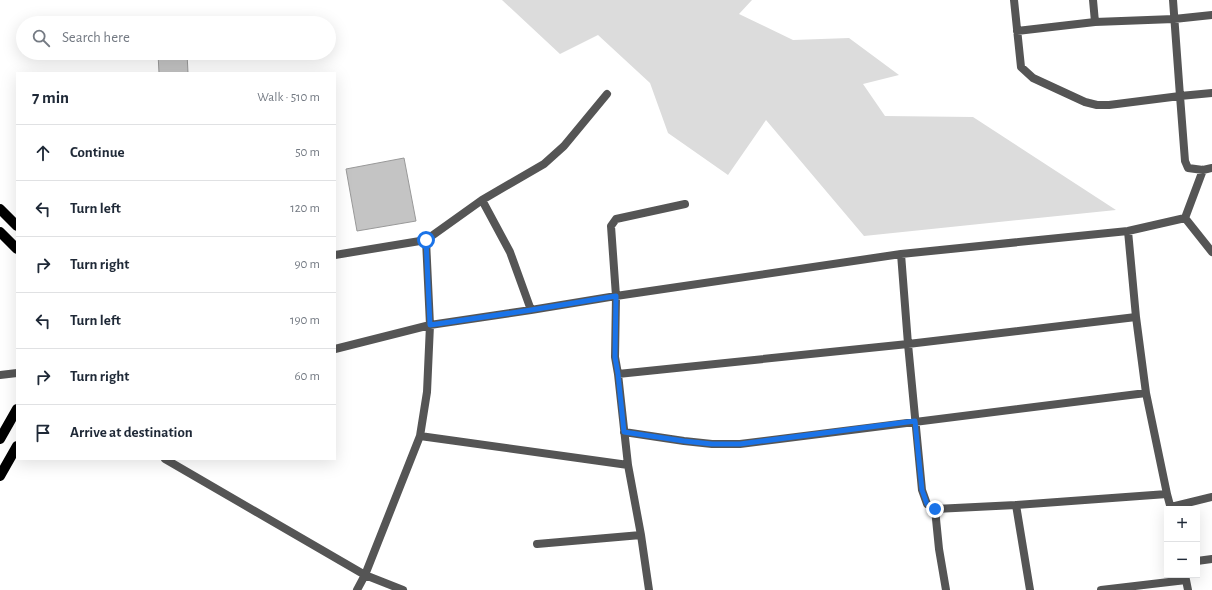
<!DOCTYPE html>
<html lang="en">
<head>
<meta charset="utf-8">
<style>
  :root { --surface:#fff; --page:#f6f6f7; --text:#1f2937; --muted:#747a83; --line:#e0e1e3 }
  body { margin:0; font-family:"Alegreya Sans",sans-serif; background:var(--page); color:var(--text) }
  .controls { position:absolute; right:12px; bottom:12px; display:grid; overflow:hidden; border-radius:0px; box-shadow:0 4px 16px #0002 }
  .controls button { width:36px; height:36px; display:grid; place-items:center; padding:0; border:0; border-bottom:1px solid var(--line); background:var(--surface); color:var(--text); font:20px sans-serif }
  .stop { position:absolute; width:12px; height:12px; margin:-9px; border:3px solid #1a73e8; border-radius:50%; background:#fff }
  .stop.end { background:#1a73e8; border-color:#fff; box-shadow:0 1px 4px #0008 }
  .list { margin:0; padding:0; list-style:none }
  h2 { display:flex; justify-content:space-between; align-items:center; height:52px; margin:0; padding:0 16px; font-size:17px }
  h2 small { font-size:13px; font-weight:400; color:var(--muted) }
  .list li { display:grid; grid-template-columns:26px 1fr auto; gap:12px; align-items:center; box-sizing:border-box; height:56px; padding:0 16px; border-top:1px solid var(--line) }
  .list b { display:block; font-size:15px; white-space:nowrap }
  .list em { font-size:13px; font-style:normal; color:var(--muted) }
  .icon { flex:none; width:22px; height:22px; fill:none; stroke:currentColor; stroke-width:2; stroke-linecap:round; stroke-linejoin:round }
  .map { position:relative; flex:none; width:1212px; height:590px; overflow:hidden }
  .search { position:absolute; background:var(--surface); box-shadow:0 4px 16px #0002; left:16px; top:16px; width:320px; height:44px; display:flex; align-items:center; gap:10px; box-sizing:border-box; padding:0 14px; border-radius:22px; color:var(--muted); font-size:15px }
  .panel { position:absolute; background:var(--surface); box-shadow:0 4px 16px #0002; left:16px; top:72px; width:320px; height:388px; border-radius:0px }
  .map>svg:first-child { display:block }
  .green { fill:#dcdcdc }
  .building { fill:#c4c4c4; stroke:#999 }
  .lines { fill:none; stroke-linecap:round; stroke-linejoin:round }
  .minor { stroke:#555; stroke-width:8 }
  .primary { stroke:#000; stroke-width:10 }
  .route { stroke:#1a73e8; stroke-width:5 }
</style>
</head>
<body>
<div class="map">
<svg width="1212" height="590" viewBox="0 0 1212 590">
  <rect width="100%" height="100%" fill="#fff"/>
  <path class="green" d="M502 0H752L739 14 793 40 849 38 899 75 863 84 885 116 973 117 1116 210 864 236 766 120 728 175 668 133 650 83 598 35 560 54Z"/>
  <path class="building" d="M158 53H187L188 73H159Z
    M404 158 416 221 357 231 346 169Z"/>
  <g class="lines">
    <path class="minor" d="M1014 0 1021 67 1033 78 1085 102 1097 105H1109L1180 96 1185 161 1188 168 1203 170 1212 168
      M1093 0 1095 22 1174 19 1212 15
      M1173 0 1180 96 1212 93
      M1017 31 1095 22
      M482 200 510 252 531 310
      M1185 218 1203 170
      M1185 218 1212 252
      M1128 231 1136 317 1146 393 1167 494 1171 509
      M426 240 482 200 544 164 564 146 607 94
      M901 254 908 344 922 490 927 504 935 509 1016 505 1167 494
      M335 255 426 240 430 325 427 392 420 436 365 575 357 590
      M335 349 430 325 531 310 616 296 901 254 1128 231 1185 218
      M618 374 908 344 1136 317
      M0 375 17 373
      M624 432 684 441 712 444H740L1146 393
      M420 436 628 465
      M165 459 365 575 403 590
      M1016 505 1030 590
      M1171 507 1212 497
      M935 509 939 549 946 590
      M537 544 641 535
      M1197 561 1212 559
      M1185 575 1188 590
      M649 590 641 535 628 465 618 374 615 357 616 296 611 226 616 219 685 204
      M1101 590 1186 580"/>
    <path class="primary" d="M0 209 17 226
      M0 232 17 249
      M0 439 17 409
      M0 476 17 446"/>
  </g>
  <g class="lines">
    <path class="route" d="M426 240 430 325 531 310 616 296 615 357 618 374 624 432 684 441 712 444H740L915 421 922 490 927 504 935 509"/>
  </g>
</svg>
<div class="controls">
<button>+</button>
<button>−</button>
</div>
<div class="stop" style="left:426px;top:240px"></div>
<div class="stop end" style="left:935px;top:509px"></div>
<div class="search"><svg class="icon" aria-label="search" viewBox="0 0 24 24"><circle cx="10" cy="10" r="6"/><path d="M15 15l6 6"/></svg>Search here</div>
<section class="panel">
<h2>7 min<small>Walk · 510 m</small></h2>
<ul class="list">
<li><svg class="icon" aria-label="ahead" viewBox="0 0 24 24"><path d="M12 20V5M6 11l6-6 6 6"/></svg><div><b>Continue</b></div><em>50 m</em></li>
<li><svg class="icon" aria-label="left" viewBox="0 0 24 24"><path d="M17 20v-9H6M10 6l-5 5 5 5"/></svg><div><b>Turn left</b></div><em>120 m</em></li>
<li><svg class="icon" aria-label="right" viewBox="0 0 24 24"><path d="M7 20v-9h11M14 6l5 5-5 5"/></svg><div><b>Turn right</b></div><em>90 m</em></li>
<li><svg class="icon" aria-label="left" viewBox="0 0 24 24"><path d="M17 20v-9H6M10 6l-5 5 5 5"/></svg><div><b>Turn left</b></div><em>190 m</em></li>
<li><svg class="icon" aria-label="right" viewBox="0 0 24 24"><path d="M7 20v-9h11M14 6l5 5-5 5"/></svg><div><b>Turn right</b></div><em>60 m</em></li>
<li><svg class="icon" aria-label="arrive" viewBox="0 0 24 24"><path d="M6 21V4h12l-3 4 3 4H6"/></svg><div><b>Arrive at destination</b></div></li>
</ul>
</section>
</div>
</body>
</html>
